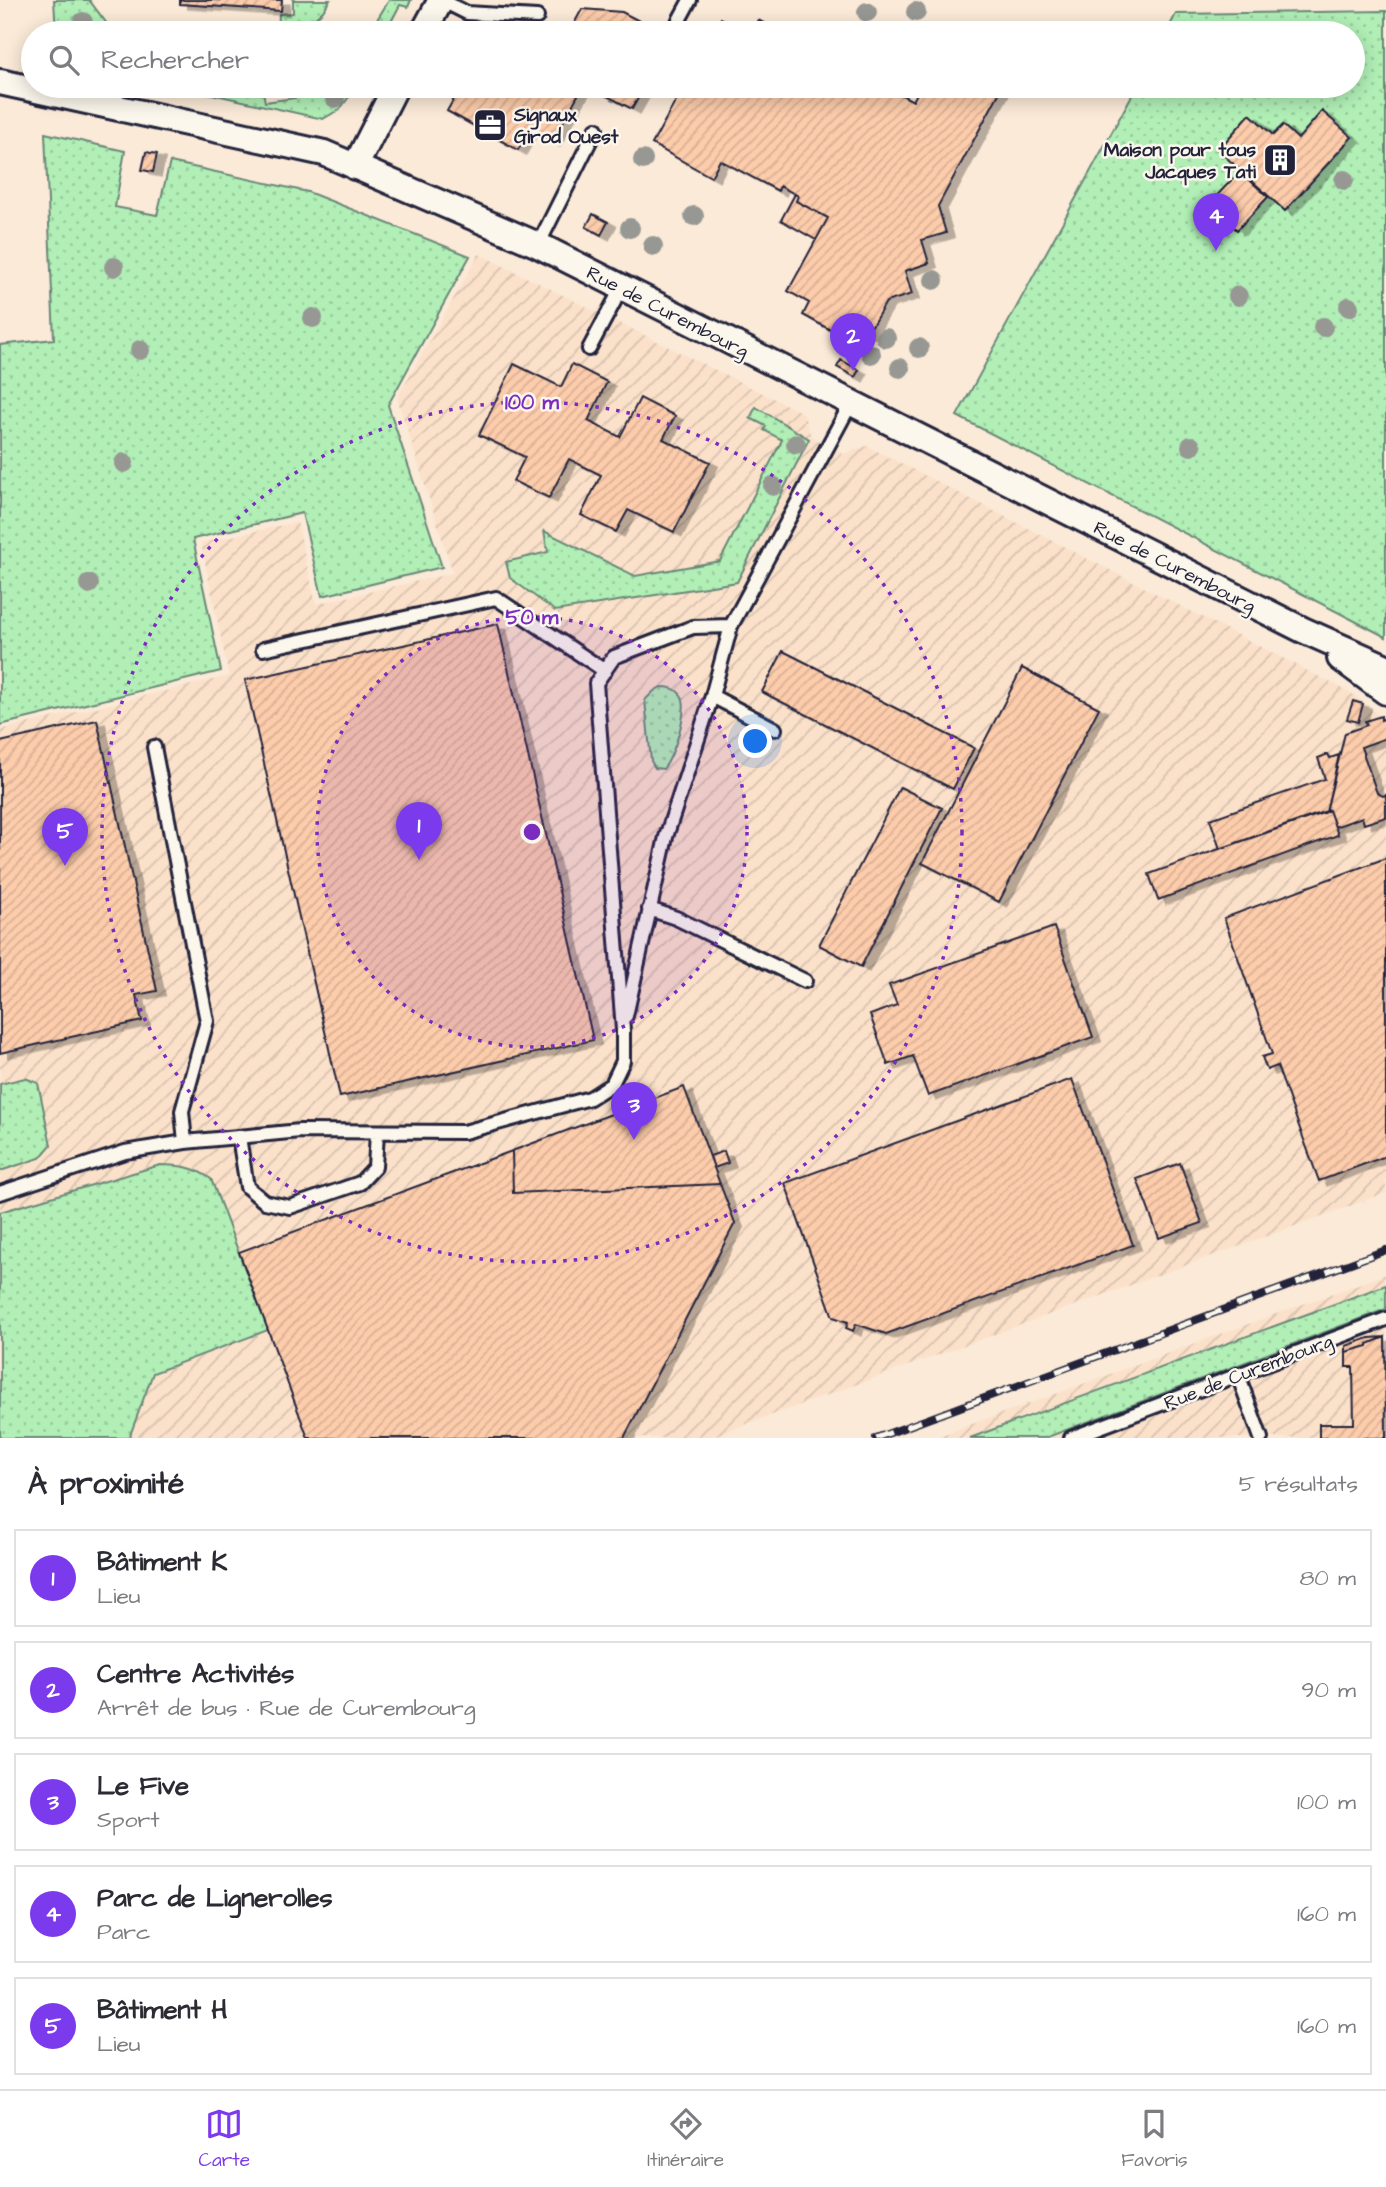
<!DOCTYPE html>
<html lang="fr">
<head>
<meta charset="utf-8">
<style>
  :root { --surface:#fff; --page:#f2f2f3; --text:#2b2b33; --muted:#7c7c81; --line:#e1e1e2; --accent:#7c3aed }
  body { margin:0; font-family:"Architects Daughter",sans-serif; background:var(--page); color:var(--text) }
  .you { position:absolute; left:756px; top:742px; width:24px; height:24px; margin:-18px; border:5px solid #fff; border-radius:50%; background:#1a73e8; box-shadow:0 0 0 10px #1a73e833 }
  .badge { display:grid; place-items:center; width:46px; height:46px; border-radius:50%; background:var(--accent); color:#fff; font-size:23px; font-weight:700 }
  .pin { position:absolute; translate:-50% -58px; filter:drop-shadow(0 2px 4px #0008) }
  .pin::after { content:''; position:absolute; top:37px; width:24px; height:21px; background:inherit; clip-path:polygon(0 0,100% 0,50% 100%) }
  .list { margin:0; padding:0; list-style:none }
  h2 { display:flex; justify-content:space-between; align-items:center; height:91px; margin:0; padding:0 28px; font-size:30px }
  h2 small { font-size:23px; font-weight:400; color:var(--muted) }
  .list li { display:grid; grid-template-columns:46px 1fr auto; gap:21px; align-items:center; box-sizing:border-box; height:98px; margin:0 14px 14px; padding:0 14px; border:2px solid var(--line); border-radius:0px }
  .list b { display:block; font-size:26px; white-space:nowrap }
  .list p { margin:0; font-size:23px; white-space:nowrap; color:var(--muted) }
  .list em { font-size:23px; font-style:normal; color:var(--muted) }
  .icon { flex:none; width:38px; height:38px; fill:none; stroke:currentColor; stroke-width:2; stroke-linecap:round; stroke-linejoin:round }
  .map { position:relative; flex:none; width:1386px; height:1438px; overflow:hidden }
  .search { position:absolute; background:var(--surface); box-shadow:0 4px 18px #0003; left:21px; right:21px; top:21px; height:77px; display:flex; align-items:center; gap:18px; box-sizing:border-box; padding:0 24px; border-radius:38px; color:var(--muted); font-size:26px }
  .sheet { height:651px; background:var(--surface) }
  nav { display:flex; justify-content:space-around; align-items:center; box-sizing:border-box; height:98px; border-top:2px solid var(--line); background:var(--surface); font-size:19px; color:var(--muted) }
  nav a { display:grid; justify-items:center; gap:4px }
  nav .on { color:var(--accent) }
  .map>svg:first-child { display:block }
  .industrial { fill:url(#industrial-furrows) }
  .grass { fill:url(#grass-dots); stroke:#6a8878; stroke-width:2 }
  .building { fill:url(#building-hatch); stroke:#22223b; stroke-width:2; filter:url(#shadow) }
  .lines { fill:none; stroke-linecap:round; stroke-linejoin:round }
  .service-casing { stroke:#22223b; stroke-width:18 }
  .minor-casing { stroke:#22223b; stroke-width:30 }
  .service { stroke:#fbf7ec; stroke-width:12 }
  .minor { stroke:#fbf7ec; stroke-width:24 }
  .rail-casing { stroke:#22223b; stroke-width:8 }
  .rail { stroke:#fbf7ec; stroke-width:5; stroke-dasharray:16; stroke-linecap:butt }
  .tree { fill:#979893 }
  .ring { fill:none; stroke:#7b2cbf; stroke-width:3.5; stroke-dasharray:3.5 7 }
  .labels { text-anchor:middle; stroke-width:5; stroke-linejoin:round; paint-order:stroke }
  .poi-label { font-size:19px; font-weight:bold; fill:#22223b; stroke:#fbf7ec; text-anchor:start }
  .street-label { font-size:19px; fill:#22223b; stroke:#fbf7ec }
  .centre { fill:#7b2cbf; stroke:#fbf7ec; stroke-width:3.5 }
  .ring-label { font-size:21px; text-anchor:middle; font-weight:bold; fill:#7b2cbf; stroke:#fbf7ec; stroke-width:5; stroke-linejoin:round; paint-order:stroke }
</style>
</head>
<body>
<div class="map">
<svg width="1386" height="1438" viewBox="0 0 1386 1438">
  <defs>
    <pattern id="industrial-furrows" width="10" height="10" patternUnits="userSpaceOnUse" patternTransform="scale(1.75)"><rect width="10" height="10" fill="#fbe1ca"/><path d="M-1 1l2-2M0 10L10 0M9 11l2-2" fill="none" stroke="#d7c1ae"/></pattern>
    <pattern id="grass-dots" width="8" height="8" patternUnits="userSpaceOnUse" patternTransform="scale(1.75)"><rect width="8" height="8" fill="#b1efb6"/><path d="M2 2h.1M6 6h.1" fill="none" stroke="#98cd9d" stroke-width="1.8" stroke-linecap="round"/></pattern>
    <pattern id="building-hatch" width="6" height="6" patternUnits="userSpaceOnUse" patternTransform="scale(1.75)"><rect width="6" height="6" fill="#fcccab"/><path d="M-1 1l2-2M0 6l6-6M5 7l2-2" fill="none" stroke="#d8af94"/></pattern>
    <filter id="shadow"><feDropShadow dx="8" dy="4.5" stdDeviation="0" flood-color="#0004"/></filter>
  </defs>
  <rect width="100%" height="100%" fill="#fbead8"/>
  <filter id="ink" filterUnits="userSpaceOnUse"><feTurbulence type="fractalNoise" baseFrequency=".0143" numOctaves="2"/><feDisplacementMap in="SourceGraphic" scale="14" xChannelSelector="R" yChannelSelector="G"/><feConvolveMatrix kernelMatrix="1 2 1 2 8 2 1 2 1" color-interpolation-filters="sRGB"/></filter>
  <g filter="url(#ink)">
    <path class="industrial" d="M479 254 803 413 811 436 843 454 867 446 1351 693 1386 721V1193L708 1438H0V730L229 676 201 543 297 522 316 604 453 573 397 398Z
      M1386 1274V1438H934Z"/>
    <path class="grass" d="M54 0H89L114 33H56Z
      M293 0H330L323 11 299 33H278L279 14 293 13Z
      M389 0H411L408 7 400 5 385 33H369Z
      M1386 11V637L957 416 1137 86H1353V33H1166L1176 14Z
      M176 86H262L265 102 295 98 314 86H357L340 109 323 119Z
      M45 133 125 151 115 207 157 215 170 162 308 192 470 256 388 405 442 567 322 596 302 513 193 539 221 671 0 725V345L54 339Z
      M756 407 809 439 737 582 555 611 510 578 506 562 548 552 544 531 635 576 720 561 782 440 764 430 766 426 750 418Z
      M661 687C669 687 676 688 681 695 690 707 673 759 663 769L655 768 651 761 645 700 654 691Z
      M25 1078 38 1083 51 1145 40 1158 0 1171V1084Z
      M160 1165C181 1165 194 1167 211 1179L268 1330 153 1373 129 1438H0V1212Z
      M1386 1285V1309L1045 1438H970Z"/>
    <path class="building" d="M180 0H282L281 11 180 4Z
      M582 9 622 12 662 33H569Z
      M721 18 748 33H713Z
      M758 20 782 33H751Z
      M461 86H583L552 142 529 130 518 150 447 111Z
      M588 86H645L632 109Z
      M684 86H885L913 101 921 86H1003L938 206 946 233 922 240 929 263 905 271 912 294 886 302 867 334 841 320 834 332 803 315 809 303 788 291 828 218 796 201 798 196 780 186 778 191 720 160 711 177 652 144Z
      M1322 111 1352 137 1285 211 1218 150 1250 114 1273 135 1283 125 1298 139Z
      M146 152 157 154 153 172 142 170Z
      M1240 171 1268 197 1237 230 1209 204Z
      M795 194 798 196 796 201 828 218 816 240 781 220Z
      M593 214 608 222 601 235 586 227Z
      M841 360 859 370 855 377 837 367Z
      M514 364 561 387 572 364 607 382 588 421 620 437 640 398 675 416 663 439 710 462 674 532 628 510 616 532 581 515 601 475 569 459 549 498 513 481 525 457 479 435Z
      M498 624 593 1040 340 1097 245 680Z
      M783 651 974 748 953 789 762 692Z
      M1022 668 1099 708 999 902 922 863Z
      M1353 701 1363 704 1358 722 1347 719Z
      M1381 716V720L1386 718V738L1361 747 1377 793 1383 796 1386 795V817L1364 824 1362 817 1335 827 1329 810 1326 812 1345 733 1367 725 1365 721Z
      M97 720 157 991 136 995 142 1021 0 1053V742Z
      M1328 754 1330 758 1339 755 1326 812 1220 849 1210 819 1325 779 1318 758Z
      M900 787 942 808 861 967 819 945Z
      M1329 810 1338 835 1158 900 1149 874Z
      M1386 858V1156L1319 1181 1277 1066 1267 1070 1262 1057 1272 1054 1224 918Z
      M1054 927 1093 1037 928 1096 913 1056 888 1065 870 1015 897 1005 889 985Z
      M1072 1079 1133 1245 886 1334 856 1324 853 1331 846 1328 848 1322 833 1317 785 1183Z
      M684 1087 720 1184 513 1193 512 1151Z
      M512 1151 513 1193 720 1184 735 1223 624 1438H308L239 1252Z
      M724 1151 728 1163 714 1168 710 1156Z
      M1180 1163 1202 1223 1159 1238 1137 1179Z
      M1385 1337 1386 1438H1319V1424H1354L1353 1367H1346V1352L1368 1346V1344Z
      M1385 1337 1368 1344V1346L1346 1352V1346L1369 1338Z"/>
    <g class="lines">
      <g class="service-casing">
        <path id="service" d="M441 0 467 13 537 17
          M678 22 690 0
          M538 245 596 129
          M589 349 622 287
          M263 649 496 598 605 671
          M712 696 775 729
          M154 747 207 1021 182 1111 185 1142
          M649 909 676 918 805 981
          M626 1016 666 837 712 696 731 626 851 403
          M239 1137 247 1187 265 1202 290 1207 360 1183 375 1167 377 1132
          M0 1193 125 1152 185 1142 300 1131 464 1132 590 1098 612 1084 623 1061V1030L596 683 614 657 693 627 731 626
          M1238 1375 1261 1438
          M1071 1438 1386 1319"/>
      </g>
      <g class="minor-casing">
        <path id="minor" d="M423 33 441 0
          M0 82 324 153 538 245 1303 630 1386 667
          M355 167 396 86
          M1340 658 1386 692"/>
      </g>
      <use href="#service" class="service"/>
      <use href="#minor" class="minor"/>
      <g class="rail-casing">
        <path id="rail" d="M876 1438 1386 1250"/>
      </g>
      <use href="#rail" class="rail"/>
    </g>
    <g class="tree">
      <circle cx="867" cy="12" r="10"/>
      <circle cx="916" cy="12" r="10"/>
      <circle cx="83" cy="22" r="10"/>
      <circle cx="335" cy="98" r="10"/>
      <circle cx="643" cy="160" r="10"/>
      <circle cx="1344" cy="180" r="10"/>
      <circle cx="694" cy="216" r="10"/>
      <circle cx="630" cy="228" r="10"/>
      <circle cx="653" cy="246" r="10"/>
      <circle cx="114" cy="267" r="10"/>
      <circle cx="934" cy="280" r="10"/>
      <circle cx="1238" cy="296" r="10"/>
      <circle cx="1349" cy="307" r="10"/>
      <circle cx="313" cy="318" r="10"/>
      <circle cx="1323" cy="327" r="10"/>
      <circle cx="886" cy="338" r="10"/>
      <circle cx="845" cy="345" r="10"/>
      <circle cx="919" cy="348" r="10"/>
      <circle cx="140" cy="350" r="10"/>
      <circle cx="871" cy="354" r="10"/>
      <circle cx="900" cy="368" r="10"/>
      <circle cx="796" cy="444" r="10"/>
      <circle cx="1191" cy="446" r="10"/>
      <circle cx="124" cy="463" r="10"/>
      <circle cx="773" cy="486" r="10"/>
      <circle cx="89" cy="584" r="10"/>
    </g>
  </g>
  <circle cx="532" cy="832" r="215" fill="#7b2cbf" fill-opacity=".12"/>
  <g class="ring">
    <circle cx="532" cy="832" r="215"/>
    <circle cx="532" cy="832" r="430"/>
  </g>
  <defs>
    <g id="office-square" transform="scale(1.75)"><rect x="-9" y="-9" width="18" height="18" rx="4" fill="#22223b" stroke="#fbf7ec"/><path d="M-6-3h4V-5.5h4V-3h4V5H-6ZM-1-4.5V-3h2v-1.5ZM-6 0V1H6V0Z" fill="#fff"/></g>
    <g id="building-square" transform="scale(1.75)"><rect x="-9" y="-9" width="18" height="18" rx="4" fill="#22223b" stroke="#fbf7ec"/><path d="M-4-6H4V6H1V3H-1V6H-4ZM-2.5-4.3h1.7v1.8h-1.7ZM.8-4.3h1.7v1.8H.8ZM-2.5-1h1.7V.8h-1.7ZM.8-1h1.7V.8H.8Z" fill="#fff"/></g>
  </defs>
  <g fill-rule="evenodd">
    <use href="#office-square" x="490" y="125"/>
    <use href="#building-square" x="1280" y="160"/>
  </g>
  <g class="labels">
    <g class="poi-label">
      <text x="514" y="121">Signaux<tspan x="514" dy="22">Girod Ouest</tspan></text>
      <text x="1256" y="156" text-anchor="end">Maison pour tous<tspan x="1256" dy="22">Jacques Tati</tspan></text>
    </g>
    <g class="street-label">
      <text transform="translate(668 311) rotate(27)" y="7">Rue de Curembourg</text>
      <text transform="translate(1175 566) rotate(27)" y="7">Rue de Curembourg</text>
      <text transform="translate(1248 1371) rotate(-21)" y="7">Rue de Curembourg</text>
    </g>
  </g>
  <circle cx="532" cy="832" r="10" class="centre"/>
  <g class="ring-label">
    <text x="532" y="409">100 m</text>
    <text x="532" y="624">50 m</text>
  </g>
</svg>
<div class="you"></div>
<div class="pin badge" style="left:419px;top:860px">1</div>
<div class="pin badge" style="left:853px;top:371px">2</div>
<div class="pin badge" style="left:634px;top:1140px">3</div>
<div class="pin badge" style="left:1216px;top:251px">4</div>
<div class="pin badge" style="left:65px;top:866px">5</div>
<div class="search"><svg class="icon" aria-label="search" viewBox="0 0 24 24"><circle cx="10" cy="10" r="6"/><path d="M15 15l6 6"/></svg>Rechercher</div>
</div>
<section class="sheet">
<h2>À proximité<small>5 résultats</small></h2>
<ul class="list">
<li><span class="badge">1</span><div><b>Bâtiment K</b><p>Lieu</p></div><em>80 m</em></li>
<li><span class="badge">2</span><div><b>Centre Activités</b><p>Arrêt de bus · Rue de Curembourg</p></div><em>90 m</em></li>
<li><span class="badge">3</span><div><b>Le Five</b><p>Sport</p></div><em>100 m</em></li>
<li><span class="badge">4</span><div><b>Parc de Lignerolles</b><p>Parc</p></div><em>160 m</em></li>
<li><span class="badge">5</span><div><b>Bâtiment H</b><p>Lieu</p></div><em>160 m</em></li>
</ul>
</section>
<nav>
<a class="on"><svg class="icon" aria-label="map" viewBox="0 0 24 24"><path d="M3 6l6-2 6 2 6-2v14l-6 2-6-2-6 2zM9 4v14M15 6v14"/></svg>Carte</a>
<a><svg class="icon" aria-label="directions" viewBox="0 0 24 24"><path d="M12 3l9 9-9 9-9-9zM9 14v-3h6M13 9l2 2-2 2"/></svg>Itinéraire</a>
<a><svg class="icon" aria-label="saved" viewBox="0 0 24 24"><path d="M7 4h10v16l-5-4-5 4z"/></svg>Favoris</a>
</nav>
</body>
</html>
